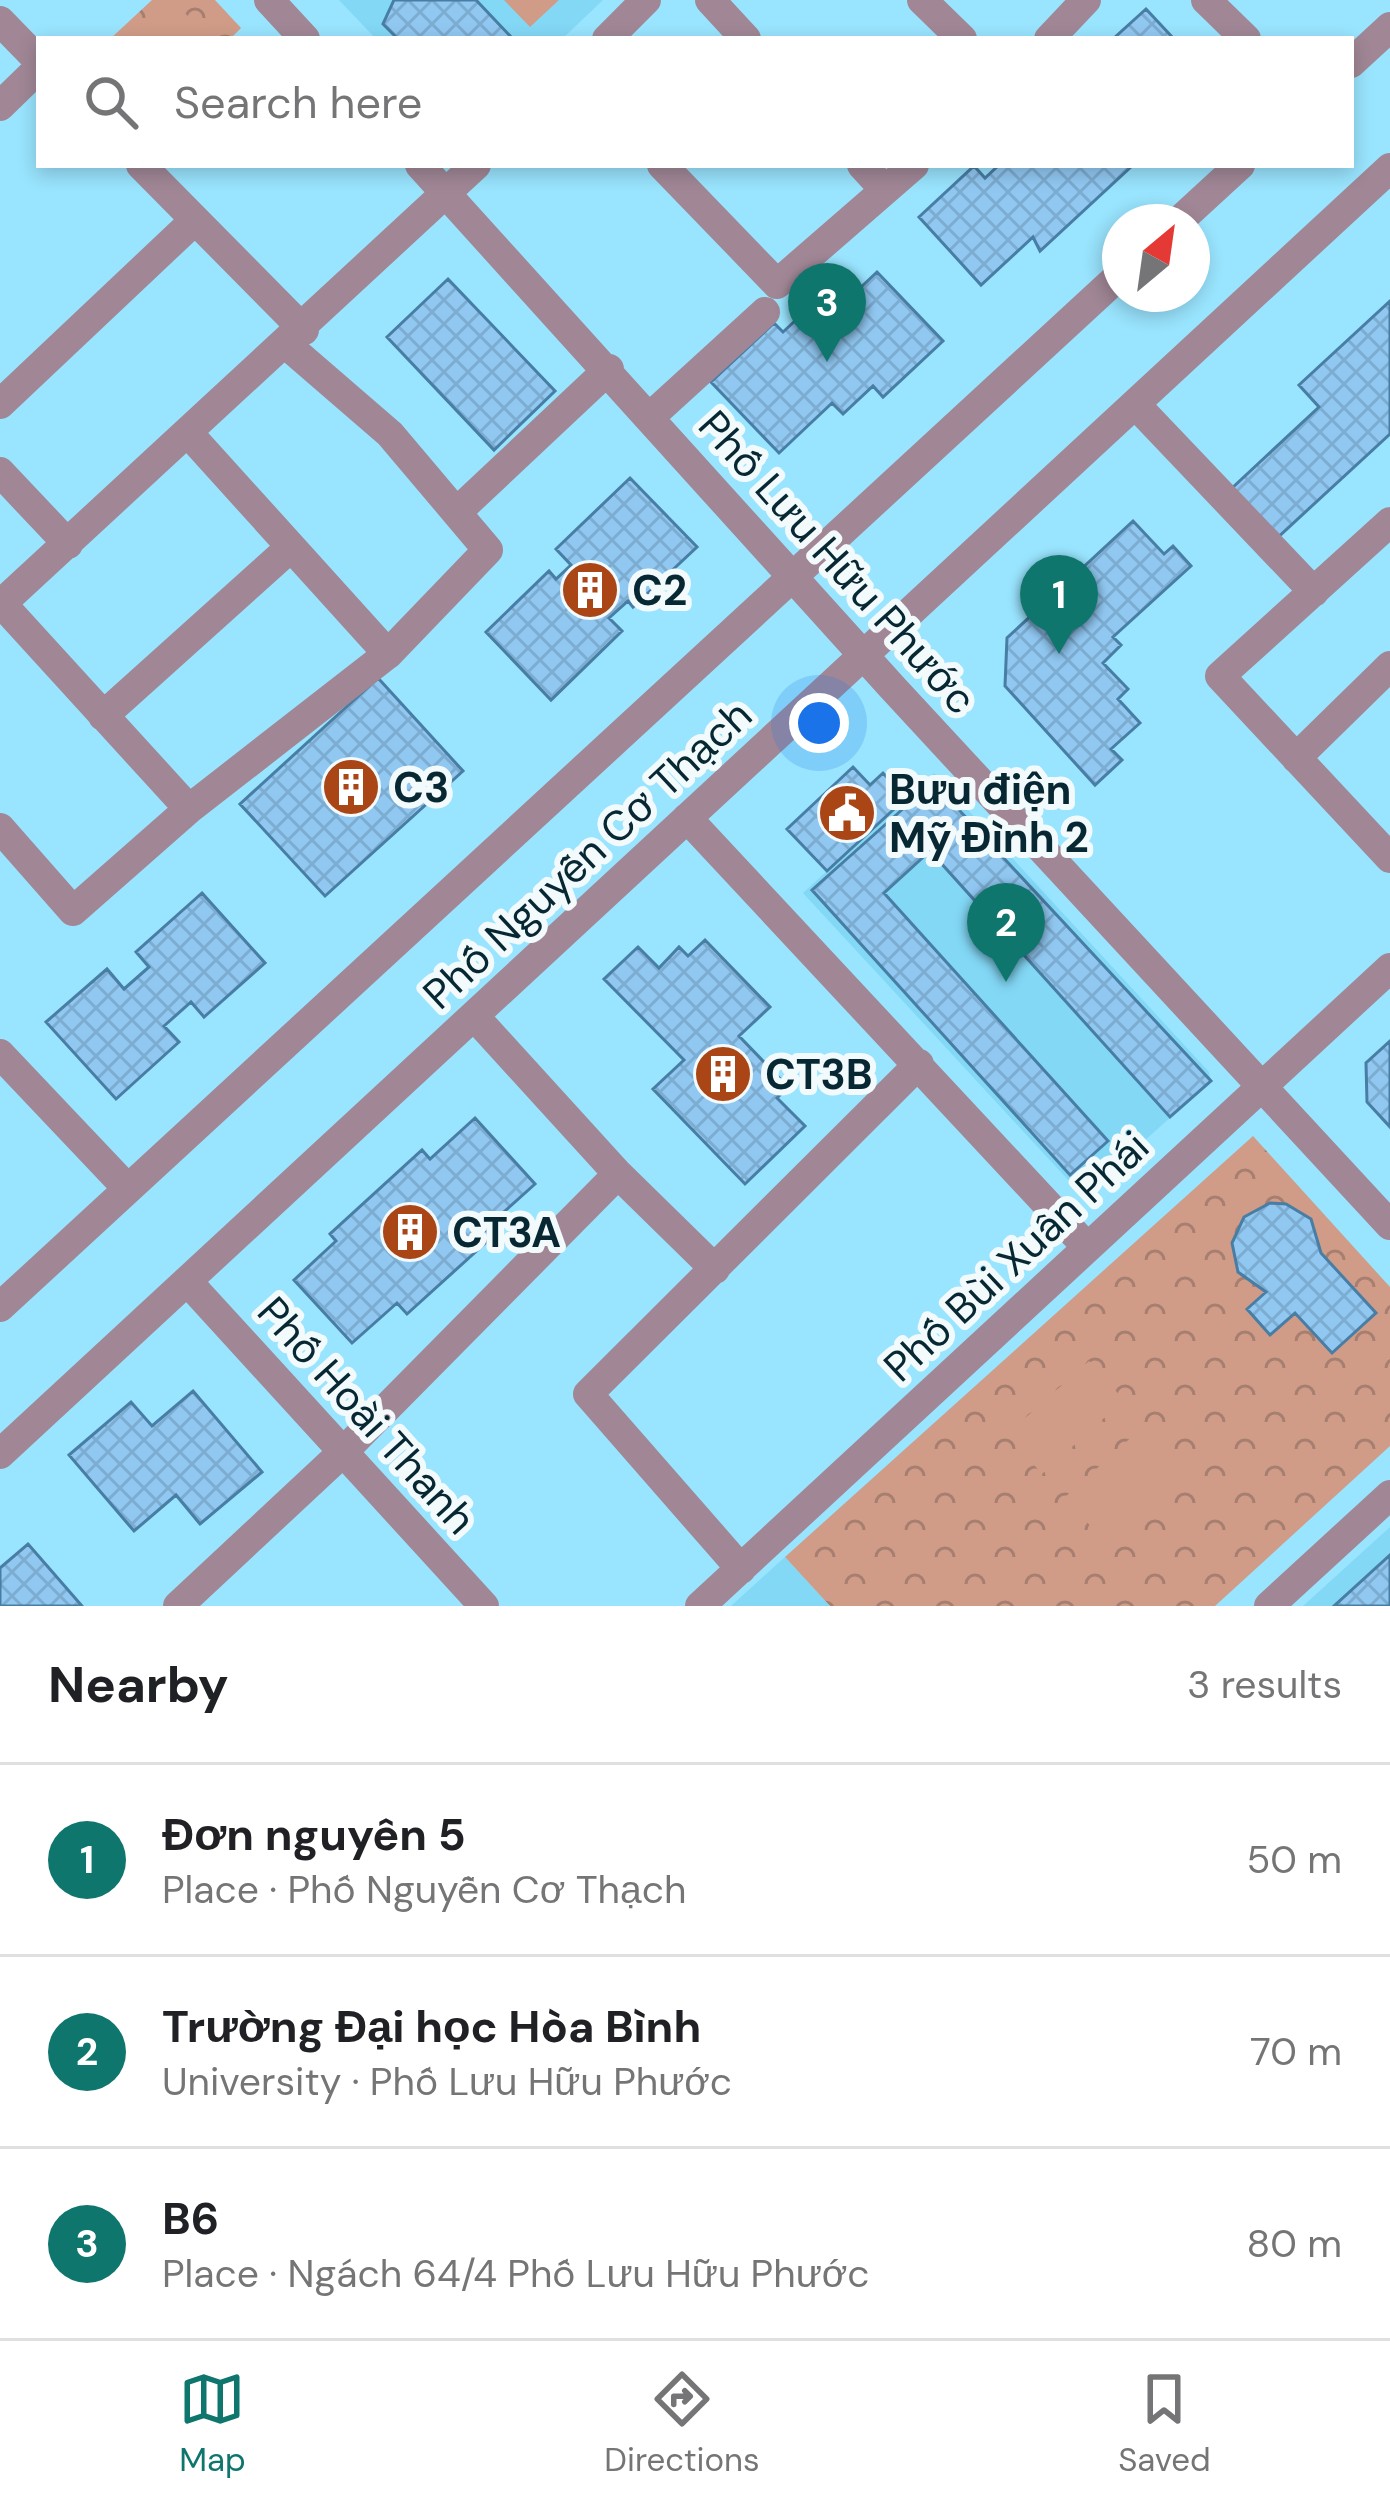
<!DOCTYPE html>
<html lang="en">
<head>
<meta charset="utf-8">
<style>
  :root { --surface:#fff; --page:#f2f2f2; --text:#202124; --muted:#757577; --line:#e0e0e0; --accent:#0f766e }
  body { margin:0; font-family:"DM Sans",sans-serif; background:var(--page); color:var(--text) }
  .compass { position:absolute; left:1102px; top:204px; width:108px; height:108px; border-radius:50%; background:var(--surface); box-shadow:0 6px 18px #0003; rotate:29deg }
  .you { position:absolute; left:819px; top:723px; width:42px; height:42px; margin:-30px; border:9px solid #fff; border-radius:50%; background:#1a73e8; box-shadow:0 0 0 18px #1a73e833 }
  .badge { display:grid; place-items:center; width:78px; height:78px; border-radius:50%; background:var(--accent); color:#fff; font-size:39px; font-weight:700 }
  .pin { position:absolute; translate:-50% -99px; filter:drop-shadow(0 3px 6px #0008) }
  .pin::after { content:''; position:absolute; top:63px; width:42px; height:36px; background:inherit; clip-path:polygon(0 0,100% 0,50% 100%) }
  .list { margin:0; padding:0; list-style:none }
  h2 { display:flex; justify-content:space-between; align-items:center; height:156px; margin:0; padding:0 48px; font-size:51px }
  h2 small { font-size:39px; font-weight:400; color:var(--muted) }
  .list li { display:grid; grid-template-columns:78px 1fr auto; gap:36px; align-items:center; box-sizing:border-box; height:192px; padding:0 48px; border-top:3px solid var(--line) }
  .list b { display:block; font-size:45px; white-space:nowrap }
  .list p { margin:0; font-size:39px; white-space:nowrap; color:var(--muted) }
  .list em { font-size:39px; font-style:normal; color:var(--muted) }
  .icon { flex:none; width:66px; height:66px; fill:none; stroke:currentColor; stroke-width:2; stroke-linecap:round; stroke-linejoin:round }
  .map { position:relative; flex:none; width:1390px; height:1606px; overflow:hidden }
  .search { position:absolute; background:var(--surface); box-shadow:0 6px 18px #0003; left:36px; right:36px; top:36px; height:132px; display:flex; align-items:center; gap:30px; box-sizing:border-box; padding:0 42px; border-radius:0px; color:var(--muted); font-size:45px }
  .sheet { height:732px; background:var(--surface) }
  nav { display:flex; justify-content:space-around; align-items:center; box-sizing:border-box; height:168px; border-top:3px solid var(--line); background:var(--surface); font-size:33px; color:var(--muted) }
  nav a { display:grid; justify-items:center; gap:6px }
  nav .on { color:var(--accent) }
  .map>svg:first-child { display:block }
  .built { fill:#83d8f6 }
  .park { fill:url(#park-crowns) }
  .pitch { fill:#d09c88 }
  .building { fill:url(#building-cross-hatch); stroke:#487da4; stroke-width:3 }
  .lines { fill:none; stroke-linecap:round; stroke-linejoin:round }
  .minor { stroke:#a18796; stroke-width:30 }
  .labels { text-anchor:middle; stroke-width:12; stroke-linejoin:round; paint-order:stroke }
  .street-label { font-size:42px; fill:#072832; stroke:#f3fafc }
  .poi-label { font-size:42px; font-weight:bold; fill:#072832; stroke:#f3fafc; text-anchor:start }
</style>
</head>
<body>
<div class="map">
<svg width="1390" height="1606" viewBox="0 0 1390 1606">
  <defs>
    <pattern id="park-crowns" width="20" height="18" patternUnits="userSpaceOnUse" patternTransform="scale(3)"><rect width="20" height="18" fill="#d09c88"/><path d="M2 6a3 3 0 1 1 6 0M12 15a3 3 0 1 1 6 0" fill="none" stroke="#a77f70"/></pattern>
    <pattern id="building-cross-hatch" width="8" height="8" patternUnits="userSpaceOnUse" patternTransform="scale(3)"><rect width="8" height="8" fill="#91c8f2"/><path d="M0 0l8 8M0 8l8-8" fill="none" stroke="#7cacd0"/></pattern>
  </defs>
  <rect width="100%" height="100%" fill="#99e4fe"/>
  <path class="built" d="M339 0H603L562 39H376Z
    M934 773 1209 1072 1211 1081 1083 1196 803 893Z
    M1390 1527V1606H1303Z
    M785 1557 830 1606H731Z"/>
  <path class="park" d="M152 0H215L241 28 230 39H110Z
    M1253 1136 1390 1287V1446L1215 1606H830L785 1557Z"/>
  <path class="pitch" d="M171 0 208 35 129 39Z
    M504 0H559L530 27Z
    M1089 1361 1124 1400 1042 1474 1007 1434Z
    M1146 1424 1182 1463 1100 1537 1065 1497Z"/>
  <path class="building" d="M394 0H476L513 39H398L383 24Z
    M1146 9 1174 39H1113Z
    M999 165H1133L1040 251 1033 237 981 285 919 217 974 166 985 178Z
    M877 272 943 341 883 397 873 386 843 414 832 403 779 453 711 382 774 323 783 332 812 305 826 320Z
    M448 279 555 391 494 450 387 337Z
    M1390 301V434L1276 539 1231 489 1319 407 1299 385Z
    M630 478 697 547 633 607 628 601 609 618 622 631 551 700 486 632 549 571 556 579 571 565 556 549Z
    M1133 521 1164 554 1173 546 1191 566 1113 637 1121 645 1103 663 1128 689 1118 699 1140 723 1111 749 1122 760 1095 785 1005 686 1007 638Z
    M378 678 463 771 325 896 240 804Z
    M853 767 870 785 883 773 906 798 827 871 787 829Z
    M933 782 1211 1081 1170 1117 930 851 884 893 1108 1141 1070 1175 812 890Z
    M202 893 265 963 204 1017 191 1002 164 1026 179 1042 116 1099 46 1022 107 969 124 989 149 967 136 952Z
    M705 940 770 1007 739 1036 788 1087 777 1098 805 1126 745 1184 653 1089 684 1060 604 979 638 947 659 968 679 947 688 956Z
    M1390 1041V1127L1367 1102 1366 1063Z
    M475 1118 535 1184 485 1229 492 1237 407 1314 397 1303 352 1343 294 1280 336 1241 330 1234 422 1150 430 1159Z
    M1270 1203 1286 1204 1311 1219 1321 1253 1376 1313 1332 1353 1295 1313 1270 1335 1247 1309 1266 1292 1238 1272 1232 1243 1244 1217Z
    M193 1391 262 1472 200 1524 176 1495 134 1531 69 1455 131 1402 152 1426Z
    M28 1544 82 1606H0V1568Z
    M1390 1555V1606H1334Z"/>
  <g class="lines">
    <path class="minor" d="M269 0 305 39
      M710 0 746 39
      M922 0 962 39
      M1206 0 1246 39
      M0 21 39 61
      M607 39 646 0
      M1049 39 1086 0
      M1351 63 1390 27
      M0 106 39 68
      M141 165 304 330
      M420 165 892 687 1390 1225
      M662 165 777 284 914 165
      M862 165 885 190
      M1178 222 1240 165
      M0 404 195 220
      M1135 404 1314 592
      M651 416 765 312
      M190 435 388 654
      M0 472 68 544
      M459 510 609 369
      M1390 522 1220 676 1390 858
      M2 604 189 809
      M0 605 476 165
      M103 716 291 547
      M1296 758 1390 666
      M687 818 1087 1247
      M0 828 73 911 189 809 388 654 488 550 390 434 287 345
      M474 1016 618 1174 715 1269
      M0 1054 127 1188
      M187 1281 484 1606
      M0 1307 1120 275
      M0 1454 1390 168
      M741 1569 588 1394 919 1064
      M178 1606 343 1452 618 1174
      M700 1606 1390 968
      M1269 1606 1390 1495"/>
  </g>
  <defs>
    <g id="building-disc" transform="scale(3)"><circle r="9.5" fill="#aa4516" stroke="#f3fafc"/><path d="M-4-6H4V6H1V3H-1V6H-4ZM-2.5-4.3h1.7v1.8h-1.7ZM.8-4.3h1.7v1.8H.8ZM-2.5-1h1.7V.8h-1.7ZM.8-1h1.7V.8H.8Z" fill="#fff"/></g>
    <g id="civic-disc" transform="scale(3)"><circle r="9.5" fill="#aa4516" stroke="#f3fafc"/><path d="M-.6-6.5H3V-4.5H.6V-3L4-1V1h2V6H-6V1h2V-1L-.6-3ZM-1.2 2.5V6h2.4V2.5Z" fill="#fff"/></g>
  </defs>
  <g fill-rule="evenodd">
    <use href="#building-disc" x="590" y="590"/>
    <use href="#building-disc" x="351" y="787"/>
    <use href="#civic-disc" x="847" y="813"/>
    <use href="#building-disc" x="723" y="1074"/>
    <use href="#building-disc" x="410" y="1232"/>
  </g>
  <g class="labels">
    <g class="street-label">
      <text transform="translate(838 562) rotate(48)" y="15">Phố Lưu Hữu Phước</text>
      <text transform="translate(587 854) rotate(-43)" y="15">Phố Nguyễn Cơ Thạch</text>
      <text transform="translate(1016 1256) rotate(-43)" y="15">Phố Bùi Xuân Phái</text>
      <text transform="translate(367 1415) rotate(48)" y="15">Phố Hoài Thanh</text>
    </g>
    <g class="poi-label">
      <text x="632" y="605">C2</text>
      <text x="393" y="802">C3</text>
      <text x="889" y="804">Bưu điện<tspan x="889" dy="48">Mỹ Đình 2</tspan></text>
      <text x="765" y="1089">CT3B</text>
      <text x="452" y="1247">CT3A</text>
    </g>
  </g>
</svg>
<svg class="compass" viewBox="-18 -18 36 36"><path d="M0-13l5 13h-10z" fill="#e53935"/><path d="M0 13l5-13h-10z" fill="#757577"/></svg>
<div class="you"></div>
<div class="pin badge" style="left:1059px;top:654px">1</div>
<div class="pin badge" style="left:1006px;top:982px">2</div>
<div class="pin badge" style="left:827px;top:362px">3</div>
<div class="search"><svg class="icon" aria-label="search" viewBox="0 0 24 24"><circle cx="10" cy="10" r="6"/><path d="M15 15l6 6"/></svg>Search here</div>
</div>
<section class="sheet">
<h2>Nearby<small>3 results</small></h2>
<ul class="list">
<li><span class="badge">1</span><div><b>Đơn nguyên 5</b><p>Place · Phố Nguyễn Cơ Thạch</p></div><em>50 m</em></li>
<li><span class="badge">2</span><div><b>Trường Đại học Hòa Bình</b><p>University · Phố Lưu Hữu Phước</p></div><em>70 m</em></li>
<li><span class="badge">3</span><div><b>B6</b><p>Place · Ngách 64/4 Phố Lưu Hữu Phước</p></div><em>80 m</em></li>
</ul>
</section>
<nav>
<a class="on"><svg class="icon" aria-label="map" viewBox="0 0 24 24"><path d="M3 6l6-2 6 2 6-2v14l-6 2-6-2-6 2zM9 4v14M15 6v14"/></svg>Map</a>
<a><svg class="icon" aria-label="directions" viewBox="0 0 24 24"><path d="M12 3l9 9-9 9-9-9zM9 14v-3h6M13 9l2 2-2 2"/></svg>Directions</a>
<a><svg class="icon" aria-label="saved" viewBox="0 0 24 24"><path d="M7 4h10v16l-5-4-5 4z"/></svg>Saved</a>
</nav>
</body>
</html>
